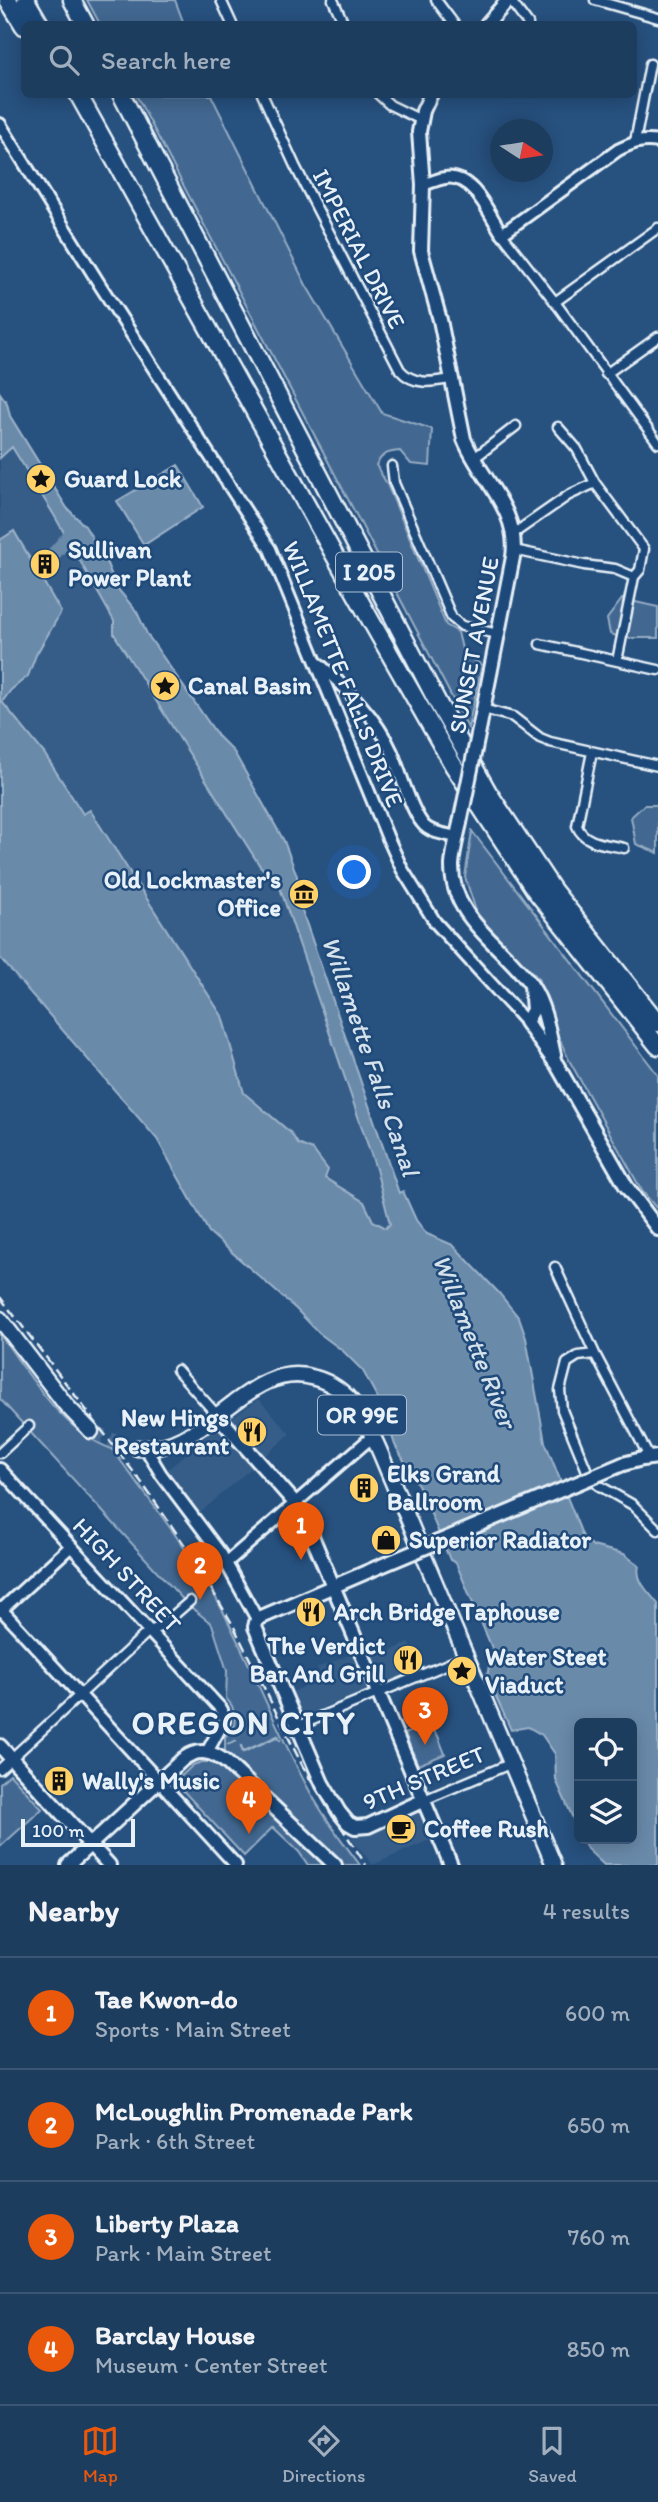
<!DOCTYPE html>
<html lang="en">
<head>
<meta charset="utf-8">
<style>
  :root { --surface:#1d3d5f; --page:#2a4868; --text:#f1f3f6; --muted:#a0aebd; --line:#3b5674; --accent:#ea580c }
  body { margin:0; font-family:Itim,sans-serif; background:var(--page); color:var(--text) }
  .controls { position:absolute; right:21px; bottom:21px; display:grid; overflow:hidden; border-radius:10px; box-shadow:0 4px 18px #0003 }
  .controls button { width:63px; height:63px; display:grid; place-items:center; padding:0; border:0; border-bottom:2px solid var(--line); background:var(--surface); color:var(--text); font:35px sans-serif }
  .compass { position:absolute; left:490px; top:119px; width:63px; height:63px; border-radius:50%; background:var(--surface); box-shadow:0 4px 18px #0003; rotate:102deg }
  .scale { position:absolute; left:21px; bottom:18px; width:114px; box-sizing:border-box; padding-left:7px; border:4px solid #e8f1f8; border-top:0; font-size:19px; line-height:24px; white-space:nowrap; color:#e8f1f8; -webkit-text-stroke:5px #1f4a7a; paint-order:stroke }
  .you { position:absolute; left:355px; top:873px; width:24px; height:24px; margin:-18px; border:5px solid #fff; border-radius:50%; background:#1a73e8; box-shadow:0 0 0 10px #1a73e833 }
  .badge { display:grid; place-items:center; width:46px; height:46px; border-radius:50%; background:var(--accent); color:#fff; font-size:23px; font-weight:700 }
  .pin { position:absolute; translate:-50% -58px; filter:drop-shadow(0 2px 4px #0008) }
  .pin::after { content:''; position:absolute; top:37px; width:24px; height:21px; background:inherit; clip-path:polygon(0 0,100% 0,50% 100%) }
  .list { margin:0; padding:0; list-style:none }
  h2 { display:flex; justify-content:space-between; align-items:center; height:91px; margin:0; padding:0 28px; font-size:30px }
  h2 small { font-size:23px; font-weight:400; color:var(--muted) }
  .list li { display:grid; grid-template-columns:46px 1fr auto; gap:21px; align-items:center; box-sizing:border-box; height:112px; padding:0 28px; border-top:2px solid var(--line) }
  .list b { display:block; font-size:26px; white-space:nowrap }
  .list p { margin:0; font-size:23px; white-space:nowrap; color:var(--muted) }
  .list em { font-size:23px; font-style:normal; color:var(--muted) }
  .icon { flex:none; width:38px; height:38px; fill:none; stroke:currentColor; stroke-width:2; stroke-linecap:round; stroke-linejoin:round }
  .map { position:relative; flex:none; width:658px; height:1865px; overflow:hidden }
  .search { position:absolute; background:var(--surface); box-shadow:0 4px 18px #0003; left:21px; right:21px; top:21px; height:77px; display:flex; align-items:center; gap:18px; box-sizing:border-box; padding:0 24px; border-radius:10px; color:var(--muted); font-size:26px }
  .sheet { height:539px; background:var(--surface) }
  nav { display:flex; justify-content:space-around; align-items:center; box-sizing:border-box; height:98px; border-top:2px solid var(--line); background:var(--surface); font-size:19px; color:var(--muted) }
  nav a { display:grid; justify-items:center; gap:4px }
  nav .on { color:var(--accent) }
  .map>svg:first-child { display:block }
  .built { fill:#355d88 }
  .green { fill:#436891; stroke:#96acc4; stroke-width:2 }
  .water { fill:#6b8aaa; stroke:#9db3c9; stroke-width:2 }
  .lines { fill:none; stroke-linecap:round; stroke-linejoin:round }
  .stream { stroke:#9db3c9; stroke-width:2.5 }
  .river { stroke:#6b8aaa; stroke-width:14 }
  .trunk-tunnel { stroke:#446991; stroke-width:14; stroke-dasharray:14 7; stroke-linecap:butt }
  .minor-casing { stroke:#e8f1f8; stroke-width:13 }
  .tertiary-casing { stroke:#e8f1f8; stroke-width:16 }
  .secondary-casing { stroke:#e8f1f8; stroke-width:18 }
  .primary-casing { stroke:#e8f1f8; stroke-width:18 }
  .trunk-casing { stroke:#e8f1f8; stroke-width:19 }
  .motorway-casing { stroke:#e8f1f8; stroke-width:21 }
  .minor { stroke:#1f4a7a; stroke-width:8 }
  .tertiary { stroke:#1f4a7a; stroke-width:10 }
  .secondary { stroke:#1f4a7a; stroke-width:12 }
  .primary { stroke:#1f4a7a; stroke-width:12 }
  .trunk { stroke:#1f4a7a; stroke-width:14 }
  .motorway { stroke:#1f4a7a; stroke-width:16 }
  .rail { stroke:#e8f1f8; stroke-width:2.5; stroke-dasharray:10 5; stroke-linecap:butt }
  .secondary-bridge-casing { stroke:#e8f1f8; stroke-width:18; stroke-linecap:butt }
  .secondary-bridge { stroke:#1f4a7a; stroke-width:12 }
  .labels { text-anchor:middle; stroke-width:5; stroke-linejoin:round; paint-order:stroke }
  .shield { fill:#1f4a7a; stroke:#acbfd2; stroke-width:2 }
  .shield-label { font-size:23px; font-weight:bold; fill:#e8f1f8 }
  .street-label { font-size:24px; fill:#e8f1f8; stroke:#1f4a7a }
  .poi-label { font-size:24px; font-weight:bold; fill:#e8f1f8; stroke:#1f4a7a; text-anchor:start }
  .water-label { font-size:26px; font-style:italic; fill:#d5e2ec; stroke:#1f4a7a }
  .district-label { font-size:32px; font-weight:bold; letter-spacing:2px; fill:#e8f1f8; stroke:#1f4a7a }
</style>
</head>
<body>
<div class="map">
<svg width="658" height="1865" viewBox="0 0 658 1865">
  <rect width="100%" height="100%" fill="#27517f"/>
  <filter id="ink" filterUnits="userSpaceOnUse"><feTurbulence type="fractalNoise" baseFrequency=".0143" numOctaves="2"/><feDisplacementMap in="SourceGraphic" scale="14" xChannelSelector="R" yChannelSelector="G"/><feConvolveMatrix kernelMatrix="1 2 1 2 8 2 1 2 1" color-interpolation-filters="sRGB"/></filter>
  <g filter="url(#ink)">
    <path class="built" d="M11 447 52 511 114 621V634L260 866 278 882 376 1169 390 1224 386 1229 373 1221 364 1202 325 1178 313 1151 298 1144 291 1133 244 1093 222 1016 90 810 83 814 44 753 2 702 28 676 36 655 61 612 14 532 0 540V458L9 452 8 449Z
      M259 1399 290 1434 200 1513 167 1470 215 1429Z
      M409 1643 419 1670 300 1717 290 1693 321 1679 317 1668 355 1653 360 1663Z
      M421 1809 434 1838 373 1865 351 1838Z"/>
    <path class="green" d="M87 0H175L184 24H100Z
      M136 95H211L306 285 382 413 432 429 430 466 411 464 400 451C387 452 382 454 376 465L387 484 446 625 458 632 463 653 482 665 468 728Z
      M622 599 658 607V638H624L610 634 607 619Z
      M644 805H658V853L636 844 631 817Z
      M472 831 658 1075V1210L642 1191 569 1060 558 1036 538 978 479 920 465 877Z
      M0 1335C32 1377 61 1431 112 1449 148 1498 186 1546 216 1598 250 1661 275 1728 309 1790 324 1817 342 1841 360 1865H343L241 1765 225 1752V1737L234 1725 235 1716 232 1706 226 1698 227 1671 212 1624 187 1604 0 1399Z
      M428 1724 438 1736 445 1754 418 1765 405 1734Z
      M202 1762H211L219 1766 326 1865H308L299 1852 273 1827 244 1856 175 1782 193 1765Z
      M10 1774 42 1809 0 1847V1783Z"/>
    <path class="water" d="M0 393 7 403 10 416 67 508 85 526 105 559 117 588 137 612 147 634 218 736 234 752 284 841 297 876 296 893 399 1193 403 1191 416 1220 427 1234 453 1245 499 1293 519 1318 526 1338 545 1442 583 1537 593 1546 624 1554 639 1566C635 1581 649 1592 658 1604V1865H604L587 1849 582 1839H632V1723H579V1832L556 1780 555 1754 542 1735 528 1727 511 1730 487 1677 492 1648 456 1563 450 1560 421 1490 395 1445 383 1408 363 1371 343 1351 319 1333 296 1309 209 1232 157 1139 0 958V540L14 531 61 612 36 655 28 676 11 690 2 702 44 753 83 814 90 810 222 1016 244 1093 291 1133 298 1144 313 1150 328 1170 325 1178 364 1202 373 1221 386 1228 390 1224 376 1169 278 882 260 866 114 634V621L54 515 12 447 0 458Z
      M178 465 203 507 144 545 117 501Z"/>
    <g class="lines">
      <path class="stream" d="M228 1744 236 1741
        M241 1746 243 1752 278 1736 280 1740"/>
      <path class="river" d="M29 588 36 574 73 532"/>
      <path class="trunk-tunnel" d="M91 1431 117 1442 137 1448"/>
      <g class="minor-casing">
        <path id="minor" d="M221 0 232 24
          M333 0 344 24
          M436 0 454 24
          M510 0 528 24
          M595 0 658 18
          M262 94 295 166 400 370C414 386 433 382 451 379
          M378 94 390 105 421 120
          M635 142 650 64
          M502 234 555 302 658 443
          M555 302 658 228
          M606 374 658 337
          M558 427 577 449 595 483 644 549 640 570 634 577 617 661
          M473 459 516 426
          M392 466 394 483 452 618 462 626 498 634
          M513 534 569 495 595 483
          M514 550 584 565 615 569 634 577
          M540 644 658 670
          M483 709 513 717 540 738 550 742 658 766
          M592 752 577 826C584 844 607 844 624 848
          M555 1267 595 1354 649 1457
          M595 1354 578 1356 567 1363 560 1390 562 1410 587 1471 598 1485 633 1505 658 1530
          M177 1370 218 1416
          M0 1453 29 1426
          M298 1726 467 1656
          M0 1769 149 1631 160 1627 190 1601
          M424 1800 512 1763"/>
      </g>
      <g class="tertiary-casing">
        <path id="tertiary" d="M0 124 100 285 270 549 387 836 402 869 435 922 526 1022
          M423 185C430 183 437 179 445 178 473 173 489 214 502 234L618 150C632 143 642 139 658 142
          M319 664C348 690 376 716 392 752 400 771 410 808 422 823 429 833 445 834 457 837
          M146 1449 161 1474 221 1554 257 1619
          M0 1469 222 1710 224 1721 207 1752
          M226 1563 373 1436
          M0 1608 236 1865
          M0 1611 71 1546"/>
      </g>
      <g class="secondary-casing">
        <path id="secondary" d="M487 24 508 0
          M431 94 423 111 419 132 423 185 421 251 440 320 464 439C480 479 520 510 513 557L480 725
          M460 823C457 837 453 851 452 865 451 921 506 946 533 988 545 1007 549 1033 554 1055
          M531 985 533 1010 526 1022 557 1065 626 1186 658 1229
          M218 1416 295 1503 303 1515 451 1865
          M623 1464 642 1459 658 1457
          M376 1568 257 1619 255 1627 322 1783 339 1812 348 1823 355 1827 368 1826 424 1800
          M0 1746 109 1865"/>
      </g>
      <g class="primary-casing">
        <path id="primary" d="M68 1865 183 1759C199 1748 211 1751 226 1762L335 1865"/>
      </g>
      <g class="trunk-casing">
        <path id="trunk" d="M0 1319 66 1405 91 1431
          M137 1448C207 1455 248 1357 315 1378 351 1388 366 1420 380 1452L554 1865"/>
      </g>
      <g class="motorway-casing">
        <path id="motorway" d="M8 0 24 26
          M26 0 40 24
          M72 0 85 24
          M78 94 371 621 453 765 535 890 658 1046
          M121 94 439 705 488 792 553 890 658 1023"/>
      </g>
      <use href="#minor" class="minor"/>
      <use href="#tertiary" class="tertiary"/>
      <use href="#secondary" class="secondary"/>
      <use href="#primary" class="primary"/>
      <use href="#trunk" class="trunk"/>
      <use href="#motorway" class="motorway"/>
      <path class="rail" d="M0 1297 142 1483 186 1547 233 1625 306 1773 366 1865"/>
      <g class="secondary-bridge-casing">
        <path id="secondary-bridge" d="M460 823 480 725
          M376 1568 623 1464"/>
      </g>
      <use href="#secondary-bridge" class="secondary-bridge"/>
    </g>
  </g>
  <defs>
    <g id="sight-disc" transform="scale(1.575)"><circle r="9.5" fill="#ffd166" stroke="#1f4a7a"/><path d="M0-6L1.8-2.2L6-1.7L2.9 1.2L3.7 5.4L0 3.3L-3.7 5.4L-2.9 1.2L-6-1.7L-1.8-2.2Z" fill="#111"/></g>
    <g id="building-disc" transform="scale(1.575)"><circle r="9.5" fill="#ffd166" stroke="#1f4a7a"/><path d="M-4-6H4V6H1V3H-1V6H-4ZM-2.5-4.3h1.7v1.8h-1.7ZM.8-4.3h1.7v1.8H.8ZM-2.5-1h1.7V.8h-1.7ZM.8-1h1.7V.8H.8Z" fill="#111"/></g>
    <g id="museum-disc" transform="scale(1.575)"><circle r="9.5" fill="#ffd166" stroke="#1f4a7a"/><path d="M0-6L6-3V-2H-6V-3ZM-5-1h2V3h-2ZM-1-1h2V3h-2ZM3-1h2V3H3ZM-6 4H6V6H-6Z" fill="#111"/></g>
    <g id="restaurant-disc" transform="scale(1.575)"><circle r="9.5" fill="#ffd166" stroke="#1f4a7a"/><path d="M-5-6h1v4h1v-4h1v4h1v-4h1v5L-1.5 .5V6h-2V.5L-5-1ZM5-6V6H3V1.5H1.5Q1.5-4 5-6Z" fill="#111"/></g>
    <g id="shop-disc" transform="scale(1.575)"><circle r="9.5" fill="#ffd166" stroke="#1f4a7a"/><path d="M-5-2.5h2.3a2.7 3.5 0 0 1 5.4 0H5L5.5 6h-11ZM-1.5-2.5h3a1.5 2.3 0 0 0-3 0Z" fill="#111"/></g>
    <g id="cafe-disc" transform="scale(1.575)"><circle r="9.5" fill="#ffd166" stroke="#1f4a7a"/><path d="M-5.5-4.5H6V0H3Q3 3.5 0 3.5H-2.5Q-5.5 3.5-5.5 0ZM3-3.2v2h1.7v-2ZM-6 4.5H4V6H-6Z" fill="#111"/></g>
  </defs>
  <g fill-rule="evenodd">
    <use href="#sight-disc" x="41" y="479"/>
    <use href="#building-disc" x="45" y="564"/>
    <use href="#sight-disc" x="165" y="686"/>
    <use href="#museum-disc" x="304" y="894"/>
    <use href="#restaurant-disc" x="252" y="1432"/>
    <use href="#building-disc" x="364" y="1488"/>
    <use href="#shop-disc" x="386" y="1540"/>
    <use href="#restaurant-disc" x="311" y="1612"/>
    <use href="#restaurant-disc" x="408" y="1660"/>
    <use href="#sight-disc" x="462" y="1671"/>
    <use href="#building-disc" x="59" y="1781"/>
    <use href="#cafe-disc" x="401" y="1829"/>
  </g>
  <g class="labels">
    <g class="shield">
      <rect x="336" y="552.5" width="66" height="39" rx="5"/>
      <rect x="318" y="1395.5" width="88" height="39" rx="5"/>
    </g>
    <g class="shield-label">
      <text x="369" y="580">I 205</text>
      <text x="362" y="1423">OR 99E</text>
    </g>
    <g class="street-label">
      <text transform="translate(359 249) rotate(63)" y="8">IMPERIAL DRIVE</text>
      <text transform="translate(474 645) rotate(-79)" y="8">SUNSET AVENUE</text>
      <text transform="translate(343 674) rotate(68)" y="8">WILLAMETTE FALLS DRIVE</text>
      <text transform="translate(127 1575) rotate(47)" y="8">HIGH STREET</text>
      <text transform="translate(424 1778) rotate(-23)" y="8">9TH STREET</text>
    </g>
    <g class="poi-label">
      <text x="64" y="487">Guard Lock</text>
      <text x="68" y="558">Sullivan<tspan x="68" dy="28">Power Plant</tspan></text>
      <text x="188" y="694">Canal Basin</text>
      <text x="281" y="888" text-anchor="end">Old Lockmaster's<tspan x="281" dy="28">Office</tspan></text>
      <text x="229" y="1426" text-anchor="end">New Hings<tspan x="229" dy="28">Restaurant</tspan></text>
      <text x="387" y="1482">Elks Grand<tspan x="387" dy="28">Ballroom</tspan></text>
      <text x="409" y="1548">Superior Radiator</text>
      <text x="334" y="1620">Arch Bridge Taphouse</text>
      <text x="385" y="1654" text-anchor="end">The Verdict<tspan x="385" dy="28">Bar And Grill</tspan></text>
      <text x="485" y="1665">Water Steet<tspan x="485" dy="28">Viaduct</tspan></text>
      <text x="82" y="1789">Wally's Music</text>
      <text x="424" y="1837">Coffee Rush</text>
    </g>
    <g class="water-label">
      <text transform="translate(371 1056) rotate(71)" y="9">Willamette Falls Canal</text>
      <text transform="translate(475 1341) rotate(68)" y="9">Willamette River</text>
    </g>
    <g class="district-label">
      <text x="244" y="1734">OREGON CITY</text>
    </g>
  </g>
</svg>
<div class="controls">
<button><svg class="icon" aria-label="locate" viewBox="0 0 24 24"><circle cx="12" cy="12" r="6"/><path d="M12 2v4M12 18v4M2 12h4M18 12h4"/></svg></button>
<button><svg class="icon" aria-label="layers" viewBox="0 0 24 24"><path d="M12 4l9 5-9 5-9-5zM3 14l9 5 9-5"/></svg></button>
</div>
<svg class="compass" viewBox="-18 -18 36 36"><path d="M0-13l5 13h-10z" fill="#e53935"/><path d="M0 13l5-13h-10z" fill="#a0aebd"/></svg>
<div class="scale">100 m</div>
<div class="you"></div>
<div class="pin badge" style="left:301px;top:1560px">1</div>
<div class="pin badge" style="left:200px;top:1600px">2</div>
<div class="pin badge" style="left:425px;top:1745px">3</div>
<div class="pin badge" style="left:249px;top:1834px">4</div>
<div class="search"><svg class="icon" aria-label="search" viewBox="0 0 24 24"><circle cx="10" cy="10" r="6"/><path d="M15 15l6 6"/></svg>Search here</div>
</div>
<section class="sheet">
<h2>Nearby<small>4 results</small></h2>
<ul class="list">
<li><span class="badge">1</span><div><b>Tae Kwon-do</b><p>Sports · Main Street</p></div><em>600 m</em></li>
<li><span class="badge">2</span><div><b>McLoughlin Promenade Park</b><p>Park · 6th Street</p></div><em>650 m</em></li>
<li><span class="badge">3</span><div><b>Liberty Plaza</b><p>Park · Main Street</p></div><em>760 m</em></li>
<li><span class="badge">4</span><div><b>Barclay House</b><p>Museum · Center Street</p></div><em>850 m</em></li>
</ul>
</section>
<nav>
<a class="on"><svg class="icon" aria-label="map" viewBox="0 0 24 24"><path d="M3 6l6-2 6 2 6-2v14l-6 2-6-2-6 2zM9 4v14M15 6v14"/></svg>Map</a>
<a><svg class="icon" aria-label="directions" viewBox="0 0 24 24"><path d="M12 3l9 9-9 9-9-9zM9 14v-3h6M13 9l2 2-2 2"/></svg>Directions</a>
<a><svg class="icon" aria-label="saved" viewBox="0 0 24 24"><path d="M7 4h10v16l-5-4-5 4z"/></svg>Saved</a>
</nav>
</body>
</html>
